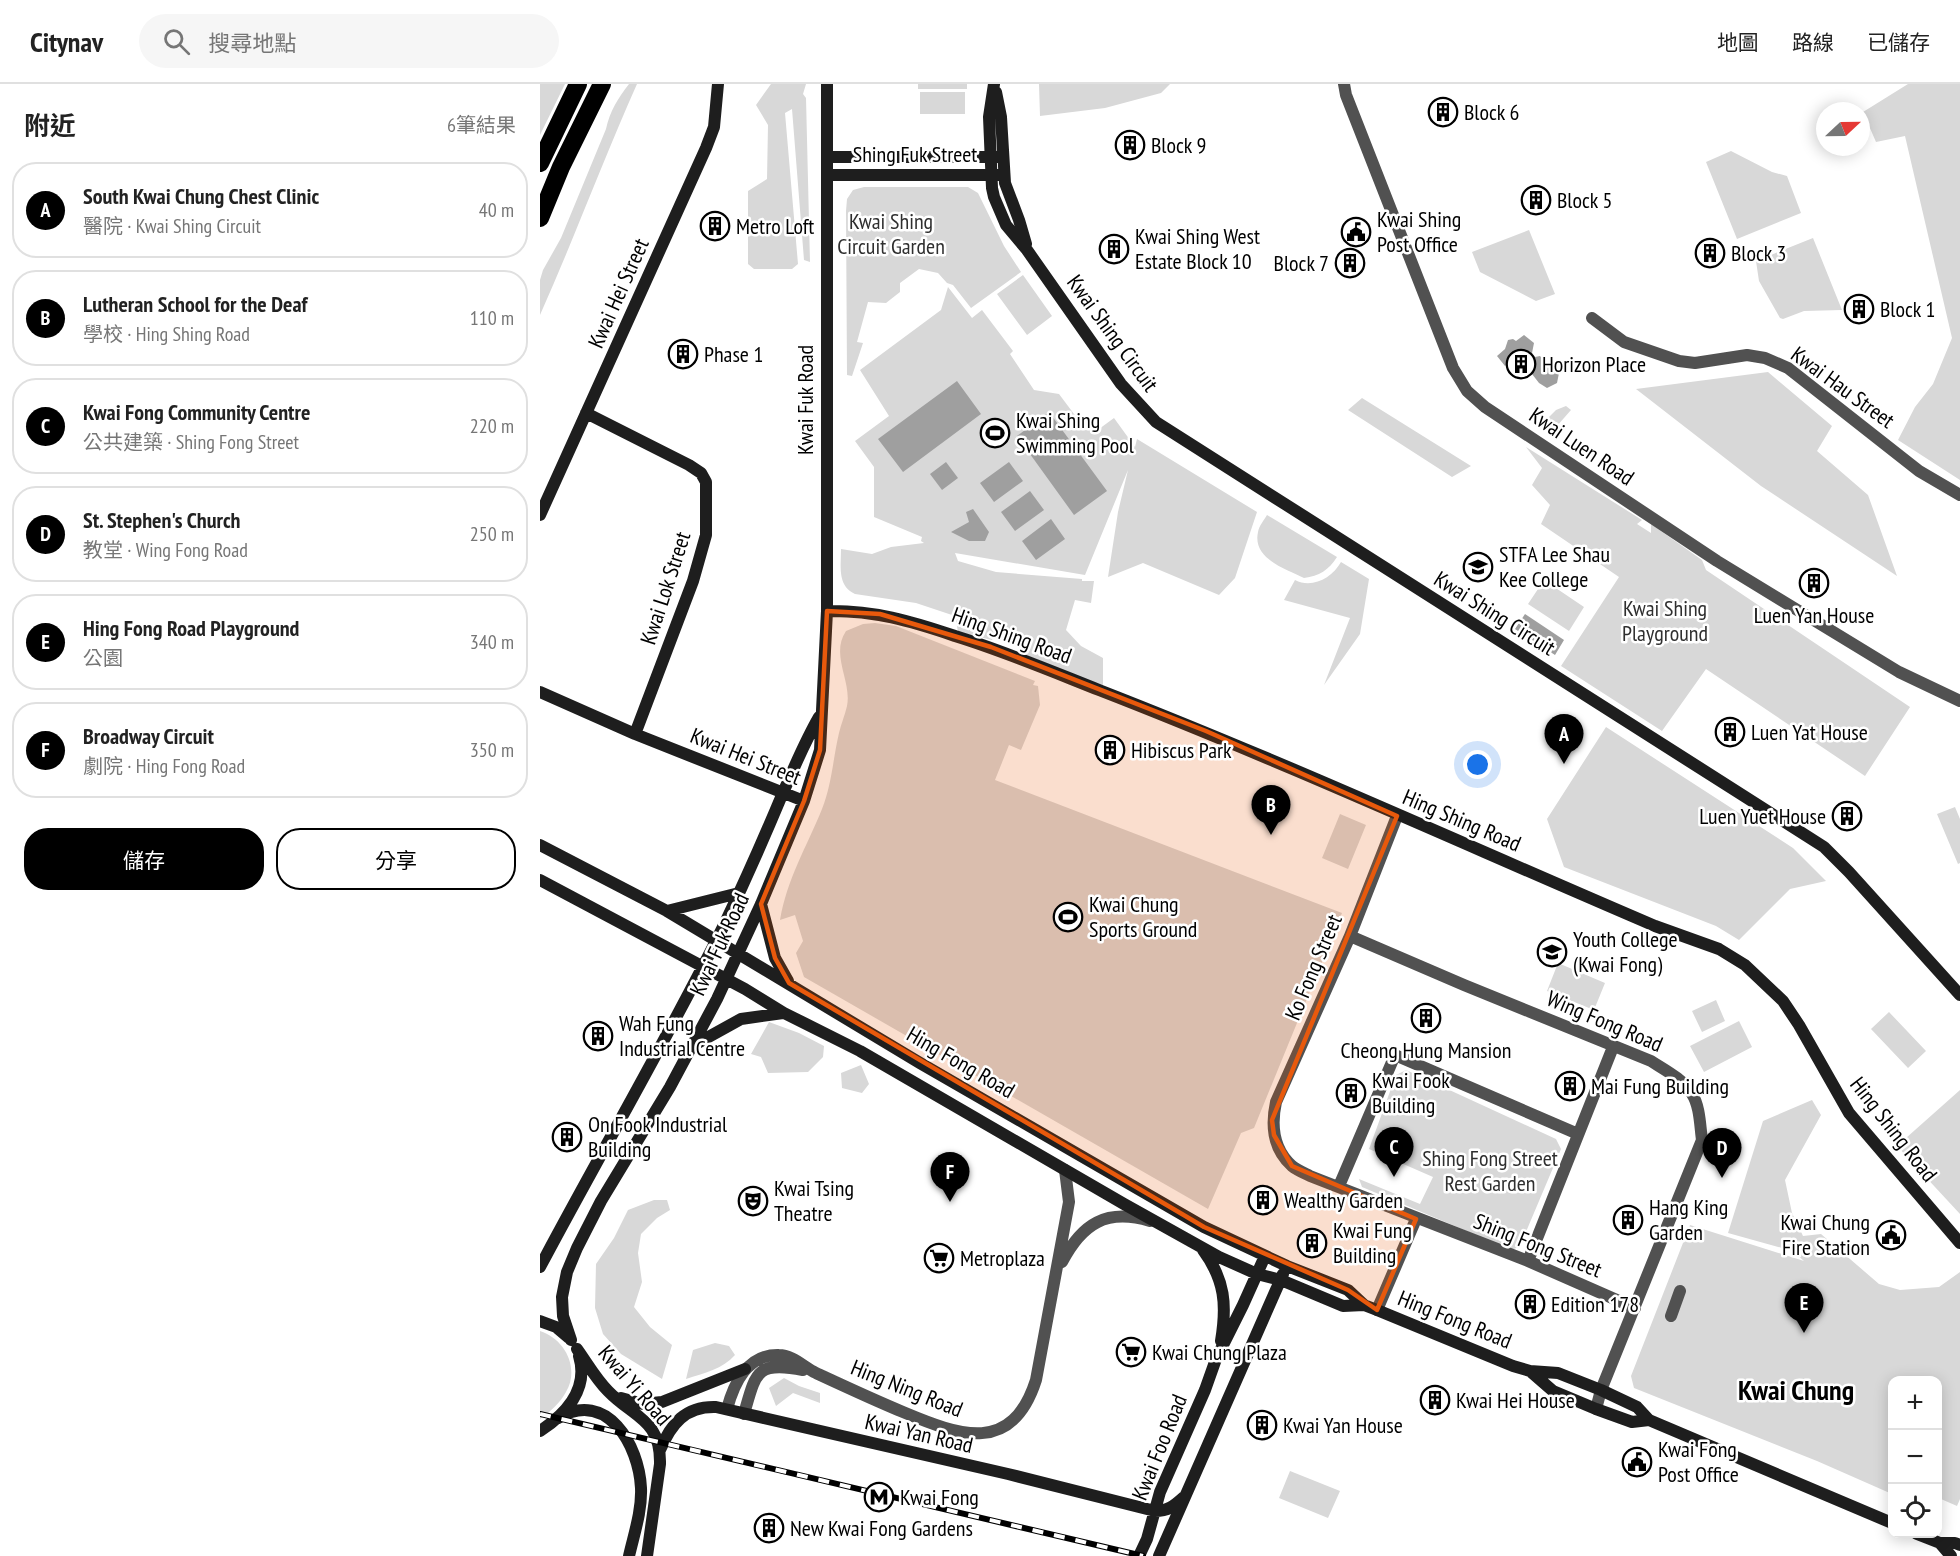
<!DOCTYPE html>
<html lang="zh-TW">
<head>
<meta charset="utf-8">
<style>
  :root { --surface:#fff; --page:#f6f6f6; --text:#222; --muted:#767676; --line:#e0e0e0; --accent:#000 }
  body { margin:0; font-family:"PT Sans Narrow","Noto Sans TC",sans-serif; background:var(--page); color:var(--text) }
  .controls { position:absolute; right:18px; bottom:18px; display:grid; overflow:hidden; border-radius:12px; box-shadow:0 3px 15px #0003 }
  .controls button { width:54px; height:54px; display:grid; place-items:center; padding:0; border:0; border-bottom:2px solid var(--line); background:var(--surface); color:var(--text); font:30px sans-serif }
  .compass { position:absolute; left:1276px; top:18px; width:54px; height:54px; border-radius:50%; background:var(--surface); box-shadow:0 3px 15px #0003; rotate:68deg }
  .you { position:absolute; left:938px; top:681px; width:21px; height:21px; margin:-15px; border:4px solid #fff; border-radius:50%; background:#1a73e8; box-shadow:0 0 0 9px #1a73e833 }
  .badge { display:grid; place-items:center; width:39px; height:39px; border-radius:50%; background:var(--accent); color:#fff; font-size:20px; font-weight:700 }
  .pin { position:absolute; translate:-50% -50px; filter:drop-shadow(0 2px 3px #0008) }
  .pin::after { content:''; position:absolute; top:32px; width:21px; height:18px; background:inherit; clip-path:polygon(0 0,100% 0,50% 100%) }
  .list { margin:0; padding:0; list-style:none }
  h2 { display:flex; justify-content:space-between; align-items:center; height:78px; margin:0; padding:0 24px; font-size:26px }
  h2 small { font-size:20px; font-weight:400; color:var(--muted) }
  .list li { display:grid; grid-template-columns:39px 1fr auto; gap:18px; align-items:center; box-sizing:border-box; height:96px; margin:0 12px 12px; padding:0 12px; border:2px solid var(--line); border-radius:24px }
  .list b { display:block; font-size:22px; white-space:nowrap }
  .list p { margin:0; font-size:20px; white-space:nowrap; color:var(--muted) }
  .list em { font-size:20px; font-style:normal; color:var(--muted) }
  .actions { display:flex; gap:12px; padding:18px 24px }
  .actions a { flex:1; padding:14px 0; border:2px solid var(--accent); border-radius:24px; text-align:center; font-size:21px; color:var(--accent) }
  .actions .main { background:var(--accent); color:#fff }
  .icon { flex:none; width:33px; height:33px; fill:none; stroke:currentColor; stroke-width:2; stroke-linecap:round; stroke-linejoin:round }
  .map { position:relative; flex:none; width:1420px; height:1472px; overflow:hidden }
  header { display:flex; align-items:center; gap:36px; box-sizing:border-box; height:84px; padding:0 30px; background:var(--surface); border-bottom:2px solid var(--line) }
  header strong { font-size:28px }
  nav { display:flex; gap:33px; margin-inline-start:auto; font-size:21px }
  .search { width:420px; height:54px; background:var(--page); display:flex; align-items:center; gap:15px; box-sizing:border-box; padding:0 21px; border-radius:33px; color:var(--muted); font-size:22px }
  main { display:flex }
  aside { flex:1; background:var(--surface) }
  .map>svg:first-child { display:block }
  .green { fill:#d8d8d8 }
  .water { fill:#9f9f9f }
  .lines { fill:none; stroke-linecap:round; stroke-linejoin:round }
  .street { stroke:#515151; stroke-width:12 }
  .secondary { stroke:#1e1e1e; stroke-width:12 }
  .highway { stroke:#000; stroke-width:18 }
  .rail-casing { stroke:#000; stroke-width:6 }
  .rail { stroke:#fff; stroke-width:4; stroke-dasharray:11; stroke-linecap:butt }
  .marked { fill:#e8590c; fill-opacity:0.2; stroke:#e8590c; stroke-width:4.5; stroke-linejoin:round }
  .labels { text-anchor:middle; stroke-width:5; stroke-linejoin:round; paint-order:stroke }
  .poi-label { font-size:22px; fill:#000; stroke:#fff; text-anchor:start }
  .street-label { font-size:22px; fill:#000; stroke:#fff }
  .park-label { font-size:22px; fill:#2f2f2f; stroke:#fff }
  .district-label { font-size:28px; font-weight:bold; fill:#000; stroke:#fff }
</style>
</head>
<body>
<header>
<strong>Citynav</strong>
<div class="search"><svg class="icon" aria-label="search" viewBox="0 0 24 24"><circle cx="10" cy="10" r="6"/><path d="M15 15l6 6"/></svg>搜尋地點</div>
<nav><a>地圖</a><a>路線</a><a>已儲存</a></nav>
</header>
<main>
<aside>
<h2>附近<small>6筆結果</small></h2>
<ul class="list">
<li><span class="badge">A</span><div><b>South Kwai Chung Chest Clinic</b><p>醫院 · Kwai Shing Circuit</p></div><em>40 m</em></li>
<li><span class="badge">B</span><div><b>Lutheran School for the Deaf</b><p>學校 · Hing Shing Road</p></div><em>110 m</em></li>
<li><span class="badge">C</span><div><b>Kwai Fong Community Centre</b><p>公共建築 · Shing Fong Street</p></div><em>220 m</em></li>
<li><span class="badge">D</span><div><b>St. Stephen's Church</b><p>教堂 · Wing Fong Road</p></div><em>250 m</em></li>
<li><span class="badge">E</span><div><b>Hing Fong Road Playground</b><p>公園</p></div><em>340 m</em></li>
<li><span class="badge">F</span><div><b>Broadway Circuit</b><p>劇院 · Hing Fong Road</p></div><em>350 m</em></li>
</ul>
<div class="actions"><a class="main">儲存</a><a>分享</a></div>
</aside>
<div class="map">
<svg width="1420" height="1472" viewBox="0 0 1420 1472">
  <rect width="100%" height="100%" fill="#fff"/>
  <path class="green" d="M0 0H25L0 51Z
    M89 0H97C63 76 34 155 0 231V196L3 186 21 154 66 45C70 27 78 14 89 0Z
    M231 0H266L263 10 266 14 270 178 264 176 252 25 245 29 258 180 252 185H214L208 180V107L227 95 228 41 216 21Z
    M378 0H427V5H378Z
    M499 0H630L621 9 565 24 500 32Z
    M1368 0H1420V396L1358 356 1375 323 1393 300 1412 254 1365 52 1336 58 1323 28Z
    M380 8H425V30H380Z
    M1191 67 1232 88 1247 92 1261 129 1197 155 1166 78Z
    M324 103H428L438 109 464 162 481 188 431 224 413 201 407 199 398 189 379 185 360 199V208L346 219 328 218 317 258 323 259 312 292 307 291 306 127 307 115 313 106Z
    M989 146 1015 210 996 217 940 188 932 168Z
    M1273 154 1302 226 1264 227 1243 235 1240 234 1219 197 1216 177Z
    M483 191 512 232 487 251 457 210Z
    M408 203 432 234 442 226 473 267 470 270 494 306 519 310 543 342 559 345 574 334 595 363 597 355 717 428 695 494 679 511 603 479 568 493 578 428 588 386 545 491 415 469 418 477 456 488 542 495V497H554L551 519 535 516 526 546 541 562 563 574V602L486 571 481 553 457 545 452 556 418 548 415 532 376 519 315 510C297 502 301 482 301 465L332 470 351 463 384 459 381 457 382 453 334 433V383L315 357 349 332 320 286 401 226Z
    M1228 288 1292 342 1277 367 1328 411 1357 492 1221 402 1096 305Z
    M822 314 931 382 912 393 808 326Z
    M1026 322 1031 326 1017 342 1007 335 1016 326Z
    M986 363 1102 436 1097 440 1111 449V440L1162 476 1166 486 1370 623 1325 692 1166 585 1122 647 1021 582 1079 493 1001 440 1010 421 992 401 1002 384Z
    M727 431 797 473C789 486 779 492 764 494 746 485 712 475 718 448 719 442 724 436 727 431Z
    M801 478 829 495 820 550 784 601 810 534 744 516 755 496C772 505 792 494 801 478Z
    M1004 496 1044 523 1029 547 988 520Z
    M335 539 356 542 495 597 493 601 498 602 500 621 481 666 469 661 455 696 802 829 714 1044 701 1049 668 1125 264 893 256 869 263 857 255 831 240 836C247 795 267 762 282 725 292 700 293 674 299 649 301 640 305 631 307 622 312 597 290 571 306 547L323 540Z
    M1066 643 1253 764 1286 797 1250 805 1199 856 1176 842 1024 783 1007 735Z
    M1415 723 1420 735V779L1418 780 1397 730Z
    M800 730 826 741 808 785 782 774Z
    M1018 879 1065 899 1054 926 1007 907Z
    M1176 916 1185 937 1162 948 1152 927Z
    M1349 928 1386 967 1368 984 1331 945Z
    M1199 937 1212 963 1164 988 1150 962Z
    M229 938 259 949 284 962 283 973 268 988 228 989 221 973 211 970Z
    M321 981 329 1000 322 1009 302 1004 301 989Z
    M866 986 1016 1055 1021 1065 980 1162 972 1166 822 1103 819 1095 880 1120 893 1093 829 1065 856 991Z
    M1420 1006V1130L1357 1062Z
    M1272 1016 1281 1031 1245 1096 1252 1129 1263 1152 1281 1150 1339 1200 1360 1206 1399 1203 1420 1188V1415L1417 1422 1401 1415 1398 1423V1296H1352V1410L1277 1377 1094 1304 1091 1292 1150 1141 1264 1177 1253 1167 1188 1149 1223 1037Z
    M114 1116H127L130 1126 117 1134 101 1150 98 1169 102 1198 94 1223 110 1243 132 1261 122 1295 81 1270 63 1250 55 1224 56 1180 74 1154 88 1126Z
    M0 1247C25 1255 40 1284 26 1308 20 1319 10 1328 0 1335Z
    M175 1259 189 1262 195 1271C183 1285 164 1289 146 1295L153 1266Z
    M244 1294 259 1302 280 1309V1319L253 1309 236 1322 229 1304Z
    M750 1387 800 1407 788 1434 739 1414Z"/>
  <path class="water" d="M984 251 994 259 992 269 995 273 1000 272C1006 280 1014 280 1019 289L1017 299 1007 304 999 299 992 290 974 275 965 282 957 272 965 265 968 256 973 255 976 257Z
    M417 297 441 330 363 388 338 355Z
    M509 328 567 407 534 431 477 352Z
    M406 378 418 394 402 406 390 390Z
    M469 378 483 397 454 418 440 399Z
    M490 407 504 426 475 447 461 428Z
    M433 425 449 448 445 457H429L411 448 429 438 426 428Z
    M511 435 525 455 496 476 482 457Z
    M985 530 1024 556 1015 571 975 545Z"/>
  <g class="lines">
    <path class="street" d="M804 0 806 11 913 284 927 307 945 323 1177 477 1359 588 1420 617
      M1052 234 1084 258 1139 277 1155 279 1207 271 1225 274 1248 284 1379 387 1420 411
      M857 732 810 852 736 1018C731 1041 733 1065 752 1082 757 1086 764 1089 770 1092L988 1177 1095 1224
      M810 852 924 901 1111 977C1125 986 1143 995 1152 1010 1160 1022 1160 1042 1162 1056L1061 1306 1056 1325
      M799 1102 855 971 1038 1050
      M988 1177 1073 963
      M522 1178C542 1140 566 1124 610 1137
      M837 1226 876 1135
      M1131 1232 1140 1207
      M187 1325C194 1299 207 1270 239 1271 252 1271 264 1283 276 1289 304 1302 334 1316 363 1328 420 1352 472 1371 496 1296L529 1118 525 1086
      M204 1330C216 1288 216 1277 263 1286"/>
    <path class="secondary" d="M454 0 449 33 452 104 454 113 466 141 487 166 581 300 616 338 1284 763 1309 788 1420 911
      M456 8 461 33 465 99 479 136 486 160
      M287 73H463
      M287 91H464
      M46 329 149 381 161 389 166 398V451L153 497 95 650
      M0 431 166 64 174 43 178 0
      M287 527C333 526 371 537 415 552 464 567 511 587 559 606 747 679 930 763 1115 842L1179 865 1205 881 1243 917 1259 941 1309 1029 1420 1159
      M0 608 95 650 264 717
      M0 761 127 827 380 979 664 1143 747 1182 808 1206 824 1221
      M0 796 205 905 244 929 320 967 584 1120 679 1173 717 1190 741 1196 803 1222 824 1221 837 1226 973 1282 990 1287 1018 1289 1061 1306 1097 1323 1109 1336 1352 1439
      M221 820 235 874 248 897
      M127 827 199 809
      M154 961 201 935 243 929
      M663 1166C685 1196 687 1221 681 1257
      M0 1183C61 1068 127 956 185 839 205 797 224 754 242 711 254 684 264 659 279 633
      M0 1237 16 1243 29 1254
      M31 1256 23 1232 22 1213 27 1188 37 1164 61 1117 130 1003 177 915 221 820 264 717 280 666 287 527V0
      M37 1265C47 1279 56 1295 68 1307 94 1334 121 1335 120 1380L107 1472
      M990 1287 1013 1307 1056 1325 1092 1338 1109 1336
      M81 1314 103 1320 122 1318 205 1285
      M18 1334C67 1305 99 1361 101 1404 102 1427 94 1450 89 1472
      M0 1347C26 1330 49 1305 39 1272
      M120 1366C131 1340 145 1322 176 1323L468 1390 615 1427C628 1427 634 1422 644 1413
      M1377 1450 1400 1459H1415L1420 1461
      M1400 1459 1411 1472
      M599 1472 607 1455 620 1408 665 1306 676 1275 703 1221 725 1172
      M619 1472 743 1190"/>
    <path class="highway" d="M0 79 38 0
      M0 134 21 83 62 0"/>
    <g class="rail-casing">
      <path id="rail" d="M0 1330 603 1472"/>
    </g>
    <use href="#rail" class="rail"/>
  </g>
  <path class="marked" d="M287 527 340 530 451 563 666 647 857 732 732 1036 734 1051 752 1082 876 1135 837 1226 808 1206 664 1143 249 899 235 874 221 820 264 717 280 666Z"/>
  <defs>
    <g id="building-ring" transform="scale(1.5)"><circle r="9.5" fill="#fff" stroke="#000" stroke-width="1.5"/><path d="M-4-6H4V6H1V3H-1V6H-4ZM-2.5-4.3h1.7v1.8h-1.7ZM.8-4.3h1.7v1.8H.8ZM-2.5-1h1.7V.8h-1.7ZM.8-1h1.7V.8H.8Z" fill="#000"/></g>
    <g id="civic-ring" transform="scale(1.5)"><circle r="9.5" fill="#fff" stroke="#000" stroke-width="1.5"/><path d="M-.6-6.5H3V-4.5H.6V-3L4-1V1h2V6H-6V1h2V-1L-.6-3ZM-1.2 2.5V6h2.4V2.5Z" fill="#000"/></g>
    <g id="stadium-ring" transform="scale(1.5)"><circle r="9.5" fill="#fff" stroke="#000" stroke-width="1.5"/><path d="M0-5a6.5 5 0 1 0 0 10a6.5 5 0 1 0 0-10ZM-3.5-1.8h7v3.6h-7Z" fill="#000"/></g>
    <g id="school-ring" transform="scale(1.5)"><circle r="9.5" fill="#fff" stroke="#000" stroke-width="1.5"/><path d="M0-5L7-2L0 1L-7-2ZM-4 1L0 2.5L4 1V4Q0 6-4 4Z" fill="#000"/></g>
    <g id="theatre-ring" transform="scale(1.5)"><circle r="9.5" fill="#fff" stroke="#000" stroke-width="1.5"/><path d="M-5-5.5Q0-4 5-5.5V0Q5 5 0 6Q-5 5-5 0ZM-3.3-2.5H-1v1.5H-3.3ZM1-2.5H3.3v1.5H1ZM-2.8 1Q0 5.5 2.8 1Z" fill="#000"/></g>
    <g id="supermarket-ring" transform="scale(1.5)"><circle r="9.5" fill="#fff" stroke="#000" stroke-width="1.5"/><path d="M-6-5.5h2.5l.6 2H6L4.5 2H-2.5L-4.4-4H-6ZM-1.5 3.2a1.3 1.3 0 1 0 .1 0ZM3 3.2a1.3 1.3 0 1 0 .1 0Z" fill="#000"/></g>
    <g id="metro-ring" transform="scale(1.5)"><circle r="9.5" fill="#fff" stroke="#000" stroke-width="1.5"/><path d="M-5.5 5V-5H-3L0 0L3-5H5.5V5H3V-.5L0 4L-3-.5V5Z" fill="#000"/></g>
  </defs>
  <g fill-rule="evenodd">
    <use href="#building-ring" x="903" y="28"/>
    <use href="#building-ring" x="590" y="61"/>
    <use href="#building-ring" x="996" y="116"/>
    <use href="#building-ring" x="175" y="142"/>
    <use href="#civic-ring" x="816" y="148"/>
    <use href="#building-ring" x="574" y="165"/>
    <use href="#building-ring" x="1170" y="169"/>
    <use href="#building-ring" x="810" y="179"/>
    <use href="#building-ring" x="1319" y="225"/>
    <use href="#building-ring" x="143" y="270"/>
    <use href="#building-ring" x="981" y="280"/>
    <use href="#stadium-ring" x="455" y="349"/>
    <use href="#school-ring" x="938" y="483"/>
    <use href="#building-ring" x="1274" y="499"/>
    <use href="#building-ring" x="1190" y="648"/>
    <use href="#building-ring" x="570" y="666"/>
    <use href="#building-ring" x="1307" y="732"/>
    <use href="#stadium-ring" x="528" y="833"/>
    <use href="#school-ring" x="1012" y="868"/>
    <use href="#building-ring" x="886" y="934"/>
    <use href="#building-ring" x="58" y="952"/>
    <use href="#building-ring" x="1030" y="1002"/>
    <use href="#building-ring" x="811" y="1009"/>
    <use href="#building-ring" x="27" y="1053"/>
    <use href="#building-ring" x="723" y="1116"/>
    <use href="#theatre-ring" x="213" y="1117"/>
    <use href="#building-ring" x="1088" y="1136"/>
    <use href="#civic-ring" x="1351" y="1151"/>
    <use href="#building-ring" x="772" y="1159"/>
    <use href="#supermarket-ring" x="399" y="1174"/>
    <use href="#building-ring" x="990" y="1220"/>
    <use href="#supermarket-ring" x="591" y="1268"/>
    <use href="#building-ring" x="895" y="1316"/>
    <use href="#building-ring" x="722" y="1341"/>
    <use href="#civic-ring" x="1097" y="1378"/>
    <use href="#metro-ring" x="339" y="1413"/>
    <use href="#building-ring" x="229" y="1444"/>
  </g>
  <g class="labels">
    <g class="poi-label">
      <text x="924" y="36">Block 6</text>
      <text x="611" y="69">Block 9</text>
      <text x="1017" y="124">Block 5</text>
      <text x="837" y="143">Kwai Shing<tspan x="837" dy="25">Post Office</tspan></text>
      <text x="196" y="150">Metro Loft</text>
      <text x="595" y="160">Kwai Shing West<tspan x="595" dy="25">Estate Block 10</tspan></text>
      <text x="1191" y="177">Block 3</text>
      <text x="789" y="187" text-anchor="end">Block 7</text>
      <text x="1340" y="233">Block 1</text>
      <text x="164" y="278">Phase 1</text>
      <text x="1002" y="288">Horizon Place</text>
      <text x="476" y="344">Kwai Shing<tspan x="476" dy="25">Swimming Pool</tspan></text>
      <text x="959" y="478">STFA Lee Shau<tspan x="959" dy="25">Kee College</tspan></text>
      <text x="1274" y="539" text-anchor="middle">Luen Yan House</text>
      <text x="1211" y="656">Luen Yat House</text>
      <text x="591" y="674">Hibiscus Park</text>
      <text x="1286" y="740" text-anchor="end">Luen Yuet House</text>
      <text x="549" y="828">Kwai Chung<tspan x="549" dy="25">Sports Ground</tspan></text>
      <text x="1033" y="863">Youth College<tspan x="1033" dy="25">(Kwai Fong)</tspan></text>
      <text x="79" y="947">Wah Fung<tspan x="79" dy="25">Industrial Centre</tspan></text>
      <text x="886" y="974" text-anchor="middle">Cheong Hung Mansion</text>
      <text x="832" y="1004">Kwai Fook<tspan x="832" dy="25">Building</tspan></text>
      <text x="1051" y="1010">Mai Fung Building</text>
      <text x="48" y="1048">On Fook Industrial<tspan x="48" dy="25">Building</tspan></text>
      <text x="234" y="1112">Kwai Tsing<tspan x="234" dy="25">Theatre</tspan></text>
      <text x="744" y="1124">Wealthy Garden</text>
      <text x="1109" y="1131">Hang King<tspan x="1109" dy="25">Garden</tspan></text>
      <text x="1330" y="1146" text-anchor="end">Kwai Chung<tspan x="1330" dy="25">Fire Station</tspan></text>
      <text x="793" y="1154">Kwai Fung<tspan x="793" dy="25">Building</tspan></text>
      <text x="420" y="1182">Metroplaza</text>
      <text x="1011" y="1228">Edition 178</text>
      <text x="612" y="1276">Kwai Chung Plaza</text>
      <text x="916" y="1324">Kwai Hei House</text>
      <text x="743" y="1349">Kwai Yan House</text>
      <text x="1118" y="1373">Kwai Fong<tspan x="1118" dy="25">Post Office</tspan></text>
      <text x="360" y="1421">Kwai Fong</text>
      <text x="250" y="1452">New Kwai Fong Gardens</text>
    </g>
    <g class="street-label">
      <text x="375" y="78">Shing Fuk Street</text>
      <text transform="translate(78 209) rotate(-66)" y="8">Kwai Hei Street</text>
      <text transform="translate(573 249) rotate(54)" y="8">Kwai Shing Circuit</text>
      <text transform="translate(1303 303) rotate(36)" y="8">Kwai Hau Street</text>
      <text transform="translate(265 316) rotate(-90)" y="8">Kwai Fuk Road</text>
      <text transform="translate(1042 362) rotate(34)" y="8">Kwai Luen Road</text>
      <text transform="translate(125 504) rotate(-72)" y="8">Kwai Lok Street</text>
      <text transform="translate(955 529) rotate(32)" y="8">Kwai Shing Circuit</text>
      <text transform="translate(472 551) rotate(20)" y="8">Hing Shing Road</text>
      <text transform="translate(206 672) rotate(22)" y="8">Kwai Hei Street</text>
      <text transform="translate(922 736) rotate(23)" y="8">Hing Shing Road</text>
      <text transform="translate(179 860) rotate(-65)" y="8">Kwai Fuk Road</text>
      <text transform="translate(773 883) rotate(-67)" y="8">Ko Fong Street</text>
      <text transform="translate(1065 937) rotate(23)" y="8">Wing Fong Road</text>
      <text transform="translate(421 978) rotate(30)" y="8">Hing Fong Road</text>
      <text transform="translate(1354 1045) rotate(52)" y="8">Hing Shing Road</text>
      <text transform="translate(998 1161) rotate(22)" y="8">Shing Fong Street</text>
      <text transform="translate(915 1235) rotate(22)" y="8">Hing Fong Road</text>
      <text transform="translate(95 1301) rotate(49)" y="8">Kwai Yi Road</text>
      <text transform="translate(367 1304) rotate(22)" y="8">Hing Ning Road</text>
      <text transform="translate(379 1349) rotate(13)" y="8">Kwai Yan Road</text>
      <text transform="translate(619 1363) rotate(-68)" y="8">Kwai Foo Road</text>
    </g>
    <g class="park-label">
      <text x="351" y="145">Kwai Shing<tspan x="351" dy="25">Circuit Garden</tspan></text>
      <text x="1125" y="532">Kwai Shing<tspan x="1125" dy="25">Playground</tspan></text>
      <text x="950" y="1082">Shing Fong Street<tspan x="950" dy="25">Rest Garden</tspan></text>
    </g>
    <g class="district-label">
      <text x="1256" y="1316">Kwai Chung</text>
    </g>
  </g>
</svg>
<div class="controls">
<button>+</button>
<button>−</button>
<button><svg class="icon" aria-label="locate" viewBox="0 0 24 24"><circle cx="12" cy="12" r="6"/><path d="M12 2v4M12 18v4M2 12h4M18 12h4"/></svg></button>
</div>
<svg class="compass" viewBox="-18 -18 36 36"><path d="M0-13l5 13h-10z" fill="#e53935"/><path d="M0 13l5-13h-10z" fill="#767676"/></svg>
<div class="you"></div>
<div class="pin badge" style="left:1024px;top:680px">A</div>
<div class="pin badge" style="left:731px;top:751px">B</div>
<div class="pin badge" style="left:854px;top:1093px">C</div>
<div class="pin badge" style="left:1182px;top:1094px">D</div>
<div class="pin badge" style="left:1264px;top:1249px">E</div>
<div class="pin badge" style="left:410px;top:1118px">F</div>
</div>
</main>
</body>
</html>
